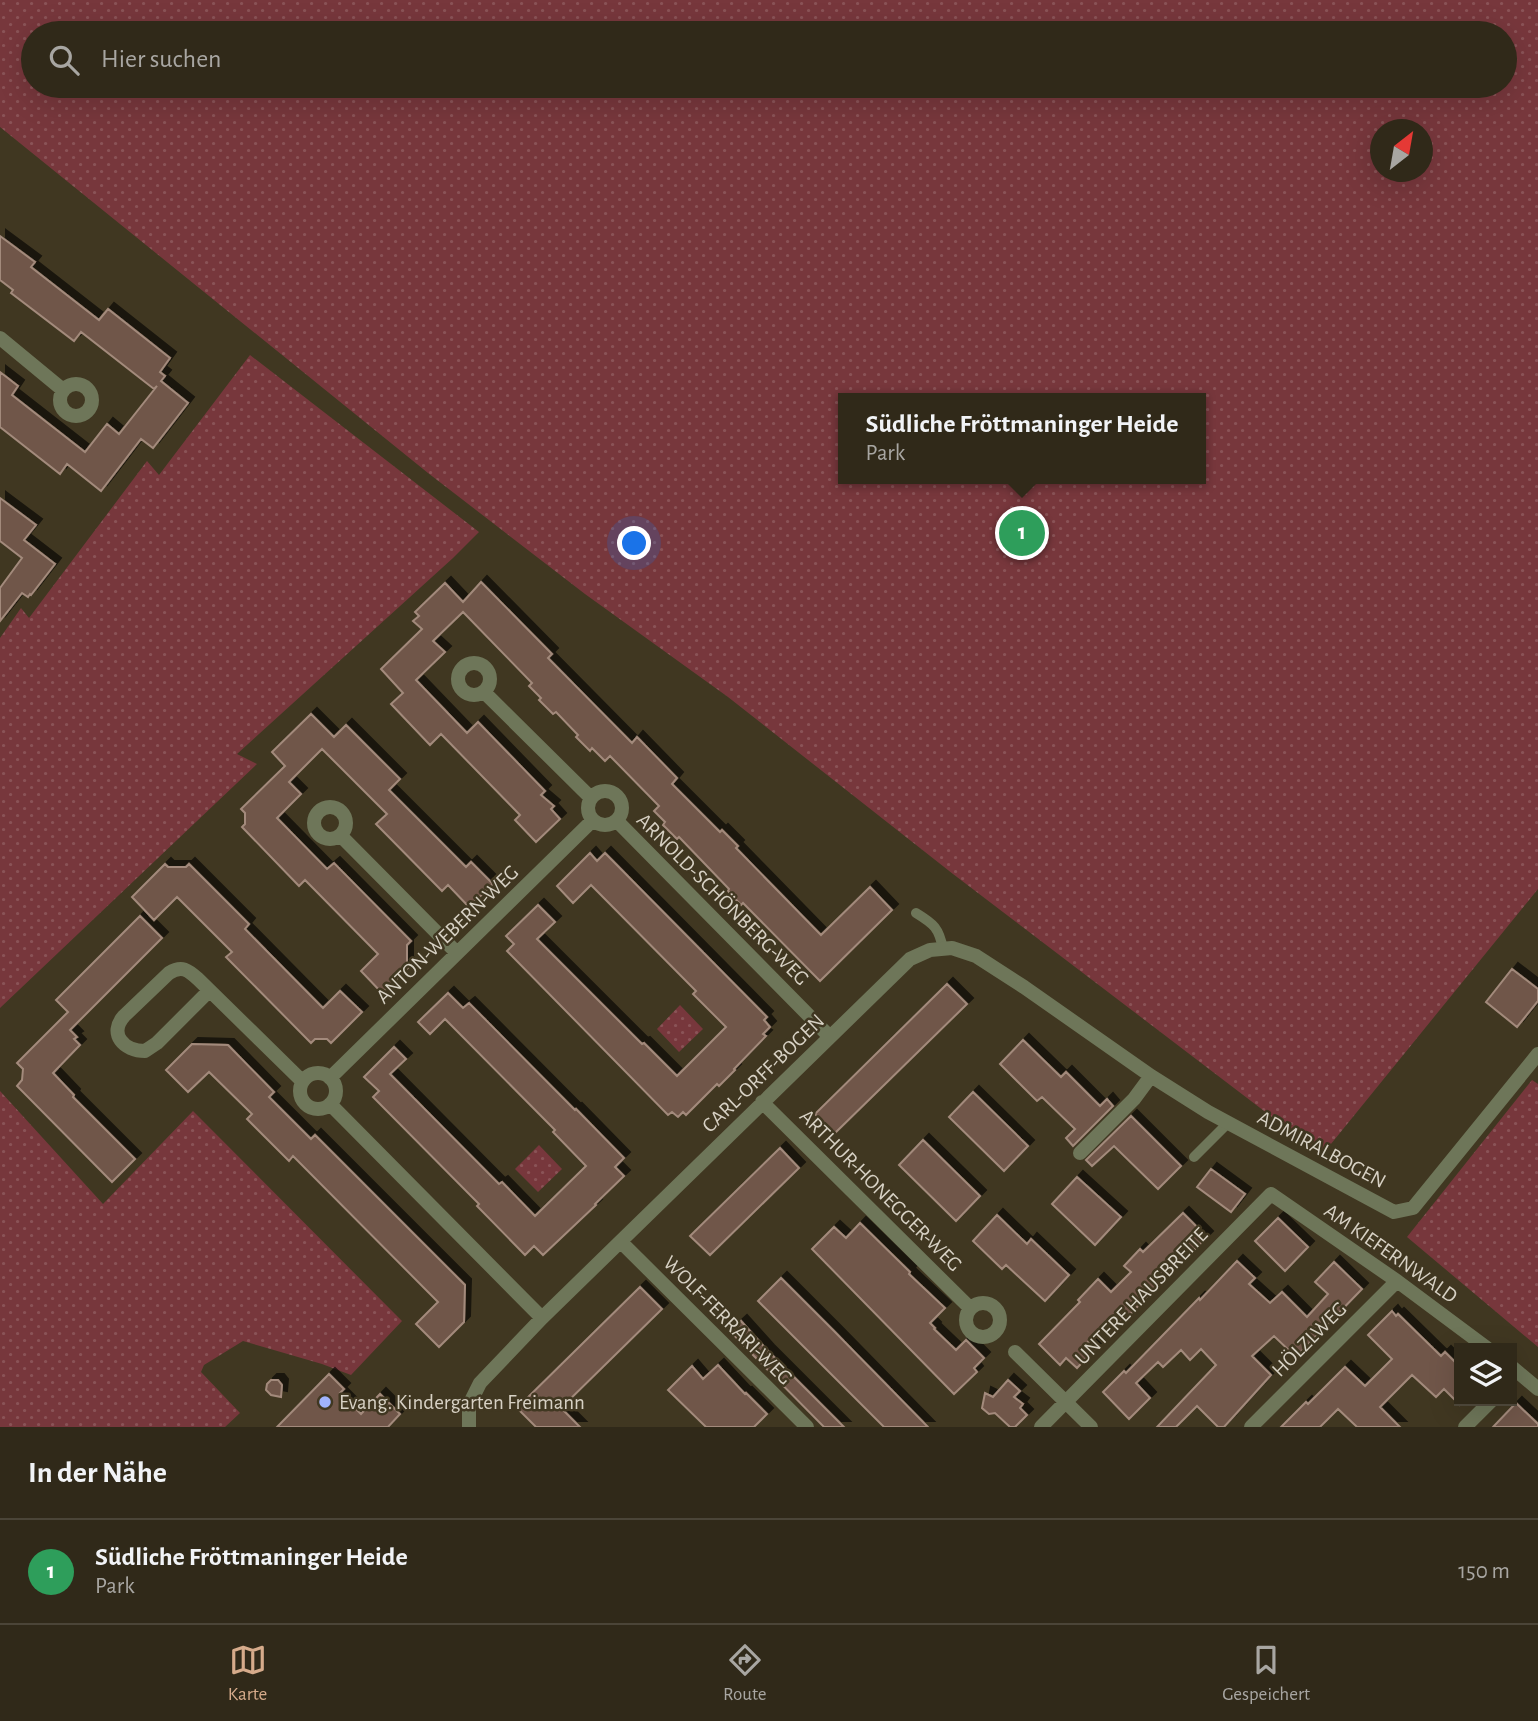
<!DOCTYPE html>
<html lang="de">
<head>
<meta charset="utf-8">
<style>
  :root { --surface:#302919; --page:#3c3526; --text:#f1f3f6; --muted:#a8a6a2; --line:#4b4538; --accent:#d6ab8b }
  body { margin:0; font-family:"Alegreya Sans",sans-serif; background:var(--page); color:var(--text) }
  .controls { position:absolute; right:21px; bottom:21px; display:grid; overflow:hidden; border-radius:0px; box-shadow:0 7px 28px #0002 }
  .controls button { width:63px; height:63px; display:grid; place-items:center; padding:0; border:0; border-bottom:2px solid var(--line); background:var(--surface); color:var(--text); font:35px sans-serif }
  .compass { position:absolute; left:1370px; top:119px; width:63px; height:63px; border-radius:50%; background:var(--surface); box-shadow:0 7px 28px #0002; rotate:31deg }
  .you { position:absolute; left:635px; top:544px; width:24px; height:24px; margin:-18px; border:5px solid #fff; border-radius:50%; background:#1a73e8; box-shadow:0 0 0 10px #1a73e833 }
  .badge { display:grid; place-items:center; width:46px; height:46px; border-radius:50%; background:var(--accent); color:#fff; font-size:23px; font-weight:700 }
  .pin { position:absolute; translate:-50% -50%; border:4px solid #fff; box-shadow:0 2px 7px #0006 }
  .popup { position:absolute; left:838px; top:393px; width:368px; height:91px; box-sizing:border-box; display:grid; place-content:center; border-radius:0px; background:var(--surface); filter:drop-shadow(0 2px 5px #0005); font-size:23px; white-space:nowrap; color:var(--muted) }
  .popup b { font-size:26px; color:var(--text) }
  .popup::after { content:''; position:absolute; left:50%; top:100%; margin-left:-14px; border:14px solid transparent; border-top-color:var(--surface) }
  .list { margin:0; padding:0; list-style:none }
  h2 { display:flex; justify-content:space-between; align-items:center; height:91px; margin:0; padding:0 28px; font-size:30px }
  h2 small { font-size:23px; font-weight:400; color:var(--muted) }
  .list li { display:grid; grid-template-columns:46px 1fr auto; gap:21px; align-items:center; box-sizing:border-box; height:105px; padding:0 28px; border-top:2px solid var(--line) }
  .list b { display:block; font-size:26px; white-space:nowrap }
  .list p { margin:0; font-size:23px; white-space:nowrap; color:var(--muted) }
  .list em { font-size:23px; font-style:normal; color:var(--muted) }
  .icon { flex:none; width:38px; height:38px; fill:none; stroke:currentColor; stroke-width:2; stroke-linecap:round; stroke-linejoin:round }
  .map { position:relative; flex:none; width:1538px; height:1427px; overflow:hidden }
  .search { position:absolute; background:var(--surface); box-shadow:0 7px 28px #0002; left:21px; right:21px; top:21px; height:77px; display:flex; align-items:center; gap:18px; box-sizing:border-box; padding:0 24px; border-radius:38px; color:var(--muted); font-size:26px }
  .sheet { height:196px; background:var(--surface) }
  nav { display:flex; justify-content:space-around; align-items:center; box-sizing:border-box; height:98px; border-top:2px solid var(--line); background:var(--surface); font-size:19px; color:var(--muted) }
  nav a { display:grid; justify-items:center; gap:4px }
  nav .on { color:var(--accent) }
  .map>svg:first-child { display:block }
  .park { fill:url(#park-dots); fill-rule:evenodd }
  .building { fill:#6f574a; stroke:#a38a7b; stroke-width:2; filter:url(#shadow) }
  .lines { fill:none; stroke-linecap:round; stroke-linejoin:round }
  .lane { stroke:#6e7659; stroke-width:10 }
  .street { stroke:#6e7659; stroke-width:14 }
  .poi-dot { fill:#a0b3fd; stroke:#403721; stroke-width:2.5 }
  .labels { text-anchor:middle; stroke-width:5; stroke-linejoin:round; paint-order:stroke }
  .street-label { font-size:21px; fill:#d7d1c4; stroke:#403721 }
  .poi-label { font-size:21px; fill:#d7d1c4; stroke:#403721; text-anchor:start }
</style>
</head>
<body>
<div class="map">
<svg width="1538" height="1427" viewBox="0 0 1538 1427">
  <defs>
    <pattern id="park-dots" width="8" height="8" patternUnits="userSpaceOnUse" patternTransform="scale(1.75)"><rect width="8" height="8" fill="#77373c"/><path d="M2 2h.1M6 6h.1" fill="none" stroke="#8a5357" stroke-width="1.8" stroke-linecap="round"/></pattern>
    <filter id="shadow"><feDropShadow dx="6" dy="-6" stdDeviation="0" flood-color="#0009"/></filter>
  </defs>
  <rect width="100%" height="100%" fill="#403721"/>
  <path class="park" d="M0 0H1538V889L1322 1155 953 874 728 697 585 594 428 473 0 127ZM1505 33V86H33V33ZM1380 130H1422V172H1380ZM844 398H1200V479H844Z
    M250 355 479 532 453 558 237 754 257 764 0 1008V638L21 608 29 618 147 461 159 475Z
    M680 1005 703 1029 679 1052 657 1029Z
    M1532 1080 1538 1084V1347L1407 1237Z
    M0 1091 103 1204 193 1111 402 1321 351 1375 322 1364 243 1341 204 1365 201 1372 240 1413 225 1427H0Z
    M539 1145 562 1169 538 1192 515 1169Z"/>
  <path class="building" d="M0 236 35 262 31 267 99 320 108 309 170 358 160 372 165 376 161 381 188 403 153 448 141 439 101 491 67 464 60 474 0 427V372L18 386 12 395 85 452 107 424 119 434 157 386 154 389 81 332 74 341 11 293 13 290 0 280Z
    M0 498 36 525 24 540 55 564 31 595 30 594 28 597 22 593 0 621V588L22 558 0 541Z
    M481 582 552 654 548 658 632 743 637 737 677 778 672 784 720 832 722 830 738 846 736 848 821 935 870 887 892 910 820 981 743 903 741 905 728 891 729 889 679 837 677 839 663 825 665 822 654 811 659 806 610 756 605 761 592 748 590 751 576 737 578 735 556 712 553 714 539 700 541 698 529 686 532 683 463 612 433 641 445 652 416 680 467 733 478 722 545 791 541 795 554 806 551 809 560 819 536 842 515 820 520 815 441 734 430 745 391 704 403 693 381 669 422 629 413 621 419 616 415 612 445 583 463 602Z
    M311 714 334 737 346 725 400 779 389 790 466 867 471 862 493 884 469 907 448 885 442 891 376 824 387 814 322 749 289 782 301 794 277 818 327 869 334 863 411 941 407 945V962L410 966 382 993 361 971 378 954 305 880 299 886 242 827 245 824V813L241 809 285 766 272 752Z
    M590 853 597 861 605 853 767 1017 764 1020 770 1027 763 1034 766 1036 734 1069 735 1070 719 1086 717 1084 686 1115 683 1112 678 1117 672 1112 668 1115 507 951 514 944 506 936 538 905 555 922 537 939 642 1044 644 1043 677 1076 726 1027 693 994 696 991 591 885 573 903 557 886Z
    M165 864 168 867H186L189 864 249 924 245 929 323 1008 340 991 362 1012 331 1043 327 1039H315L311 1043 226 957 232 952 177 897 154 920 132 897Z
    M140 916 162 938 70 1030 77 1037 74 1039 80 1045 53 1073 74 1095 73 1097 135 1159 112 1182 17 1086 22 1080 23 1069 17 1063 68 1012 56 1000Z
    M1512 969 1538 989V1001L1517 1027 1486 1002Z
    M947 984 967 1004 834 1134 815 1114Z
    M448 993 463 1008 469 1003 575 1110 576 1109 624 1158 615 1167 624 1176 595 1204 596 1205 543 1255 534 1246 525 1255 477 1206 479 1204 373 1097 379 1091 364 1077 394 1047 406 1059 390 1074 499 1184 502 1182 535 1216 586 1166 553 1132 555 1130 445 1019 430 1034 418 1022Z
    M1023 1040 1061 1077 1066 1072 1100 1106 1107 1099 1113 1106 1073 1146 1066 1138 1075 1129 1042 1097 1037 1101 1000 1064Z
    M192 1044 228 1045 274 1092 269 1097 311 1139 315 1135 465 1285 464 1322 439 1347 416 1324 438 1302 293 1156 289 1161 247 1119 252 1114 209 1072 188 1092 166 1070Z
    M973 1092 1028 1146 1004 1171 949 1117Z
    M1131 1116 1181 1166 1158 1189 1114 1146 1092 1166 1086 1160Z
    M923 1140 980 1196 956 1221 899 1165Z
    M780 1148 799 1168 710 1255 690 1236Z
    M1211 1169 1245 1194 1231 1212 1197 1187Z
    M1077 1177 1121 1217 1095 1245 1052 1204Z
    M1183 1213 1207 1237 1185 1259 1184 1258 1118 1327 1111 1319 1088 1342 1095 1349 1077 1368 1066 1358 1060 1365 1039 1344 1080 1302 1078 1300 1098 1279 1111 1292 1131 1272 1124 1266 1140 1249 1143 1252Z
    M997 1215 1027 1244 1031 1239 1069 1275 1045 1301 1006 1265 1002 1269 973 1241Z
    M1278 1218 1308 1247 1285 1271 1255 1241Z
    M860 1223 910 1272 909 1274 945 1308 930 1323 935 1328 934 1329 956 1350 966 1340 984 1358 974 1368 977 1372 954 1394 812 1249 834 1227 846 1238Z
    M1237 1261 1255 1278 1249 1284 1270 1303 1282 1292 1307 1317 1328 1294 1315 1282 1334 1262 1362 1289 1296 1357 1274 1336 1252 1356 1271 1375 1224 1427H1218L1197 1406 1176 1427H1157L1216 1365 1201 1349 1190 1360 1181 1350 1163 1367 1158 1362 1136 1383 1150 1398 1129 1419 1103 1392 1124 1371 1126 1373 1199 1298 1200 1300Z
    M781 1278 834 1331 928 1427H884L758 1301Z
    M640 1287 662 1309 561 1408 580 1427H536L517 1408Z
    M1392 1311 1396 1316 1398 1314 1441 1356 1445 1352 1459 1366V1404L1444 1389 1436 1397 1412 1375 1380 1407 1400 1427H1357L1338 1409 1320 1427H1281L1306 1402 1308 1404 1345 1367 1365 1386 1392 1359 1368 1335Z
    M741 1321 768 1351 844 1427H824L750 1352 730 1331Z
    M718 1365 745 1394 746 1393 767 1414 754 1427H706L668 1390 692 1366 703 1379Z
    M329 1374 344 1389 340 1393 361 1414 380 1394 400 1414 388 1427H277Z
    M271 1380H278L282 1385 281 1397 271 1395 266 1390 267 1384Z
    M1008 1380 1020 1391 1014 1397 1023 1404 1020 1408 1027 1415 1015 1427H1010L995 1413 989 1414 982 1408 985 1393 993 1397Z
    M1516 1403 1538 1424V1427H1493Z"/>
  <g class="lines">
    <path class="lane" d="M916 913C934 924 939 928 943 949
      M1194 1157 1228 1123"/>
    <path class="street" d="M0 338 63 390
      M60 400a16 16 0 1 1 32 0a16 16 0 1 1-32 0Z
      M458 679a16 16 0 1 1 32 0a16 16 0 1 1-32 0Z
      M484 692 591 798
      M588 808a17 17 0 1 1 34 0a17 17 0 1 1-34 0Z
      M314 823a16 16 0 1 1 32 0a16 16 0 1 1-32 0Z
      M617 821 830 1037
      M341 836 457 953
      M209 991 157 1043 145 1051C124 1051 108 1034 124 1016L169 973C182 965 188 970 198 979L302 1081
      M300 1091a18 18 0 1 1 36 0a18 18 0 1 1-36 0Z
      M330 1078 593 820
      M762 1102 970 1308
      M330 1104 542 1318
      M1080 1153 1134 1099 1151 1076
      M621 1242 807 1427
      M966 1320a17 17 0 1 1 34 0a17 17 0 1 1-34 0Z
      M1015 1352 1091 1427
      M1512 1367 1538 1389
      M469 1427V1405L480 1383 542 1318 910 959 930 950 952 948 976 956 1024 987 1151 1076 1208 1112 1394 1212 1413 1208 1538 1054
      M1041 1427 1271 1194 1397 1281 1487 1348
      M1251 1427 1397 1281
      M1465 1427 1491 1401"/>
  </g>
  <circle class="poi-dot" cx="325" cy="1402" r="7"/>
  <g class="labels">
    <g class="street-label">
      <text transform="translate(723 899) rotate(45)" y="7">ARNOLD-SCHÖNBERG-WEG</text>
      <text transform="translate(447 934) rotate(-44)" y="7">ANTON-WEBERN-WEG</text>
      <text transform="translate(763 1073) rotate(-44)" y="7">CARL-ORFF-BOGEN</text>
      <text transform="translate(1322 1149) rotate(28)" y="7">ADMIRALBOGEN</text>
      <text transform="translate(881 1190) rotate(45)" y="7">ARTHUR-HONEGGER-WEG</text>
      <text transform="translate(1391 1253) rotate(35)" y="7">AM KIEFERNWALD</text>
      <text transform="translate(1141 1296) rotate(-46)" y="7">UNTERE HAUSBREITE</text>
      <text transform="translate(728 1320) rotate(45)" y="7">WOLF-FERRARI-WEG</text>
      <text transform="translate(1309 1339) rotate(-45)" y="7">HÖLZLWEG</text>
    </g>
    <g class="poi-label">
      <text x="339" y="1409">Evang. Kindergarten Freimann</text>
    </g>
  </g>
</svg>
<div class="controls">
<button><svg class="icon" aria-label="layers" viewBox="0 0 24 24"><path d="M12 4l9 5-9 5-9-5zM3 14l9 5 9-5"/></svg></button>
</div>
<svg class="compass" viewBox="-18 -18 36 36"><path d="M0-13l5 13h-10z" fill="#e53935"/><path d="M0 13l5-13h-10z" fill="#a8a6a2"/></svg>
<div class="you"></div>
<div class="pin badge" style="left:1022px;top:533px;background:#2e9e5b">1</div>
<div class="popup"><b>Südliche Fröttmaninger Heide</b>Park</div>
<div class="search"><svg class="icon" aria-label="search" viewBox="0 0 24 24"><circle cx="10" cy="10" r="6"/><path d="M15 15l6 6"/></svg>Hier suchen</div>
</div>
<section class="sheet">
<h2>In der Nähe<small></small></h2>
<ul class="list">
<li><span class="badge" style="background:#2e9e5b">1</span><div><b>Südliche Fröttmaninger Heide</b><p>Park</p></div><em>150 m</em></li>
</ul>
</section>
<nav>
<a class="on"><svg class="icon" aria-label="map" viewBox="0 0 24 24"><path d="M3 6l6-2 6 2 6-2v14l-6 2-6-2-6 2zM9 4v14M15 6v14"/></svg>Karte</a>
<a><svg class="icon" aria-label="directions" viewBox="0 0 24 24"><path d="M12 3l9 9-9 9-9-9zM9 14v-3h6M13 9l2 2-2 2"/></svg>Route</a>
<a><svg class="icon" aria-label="saved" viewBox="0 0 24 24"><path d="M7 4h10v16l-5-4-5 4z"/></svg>Gespeichert</a>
</nav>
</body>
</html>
